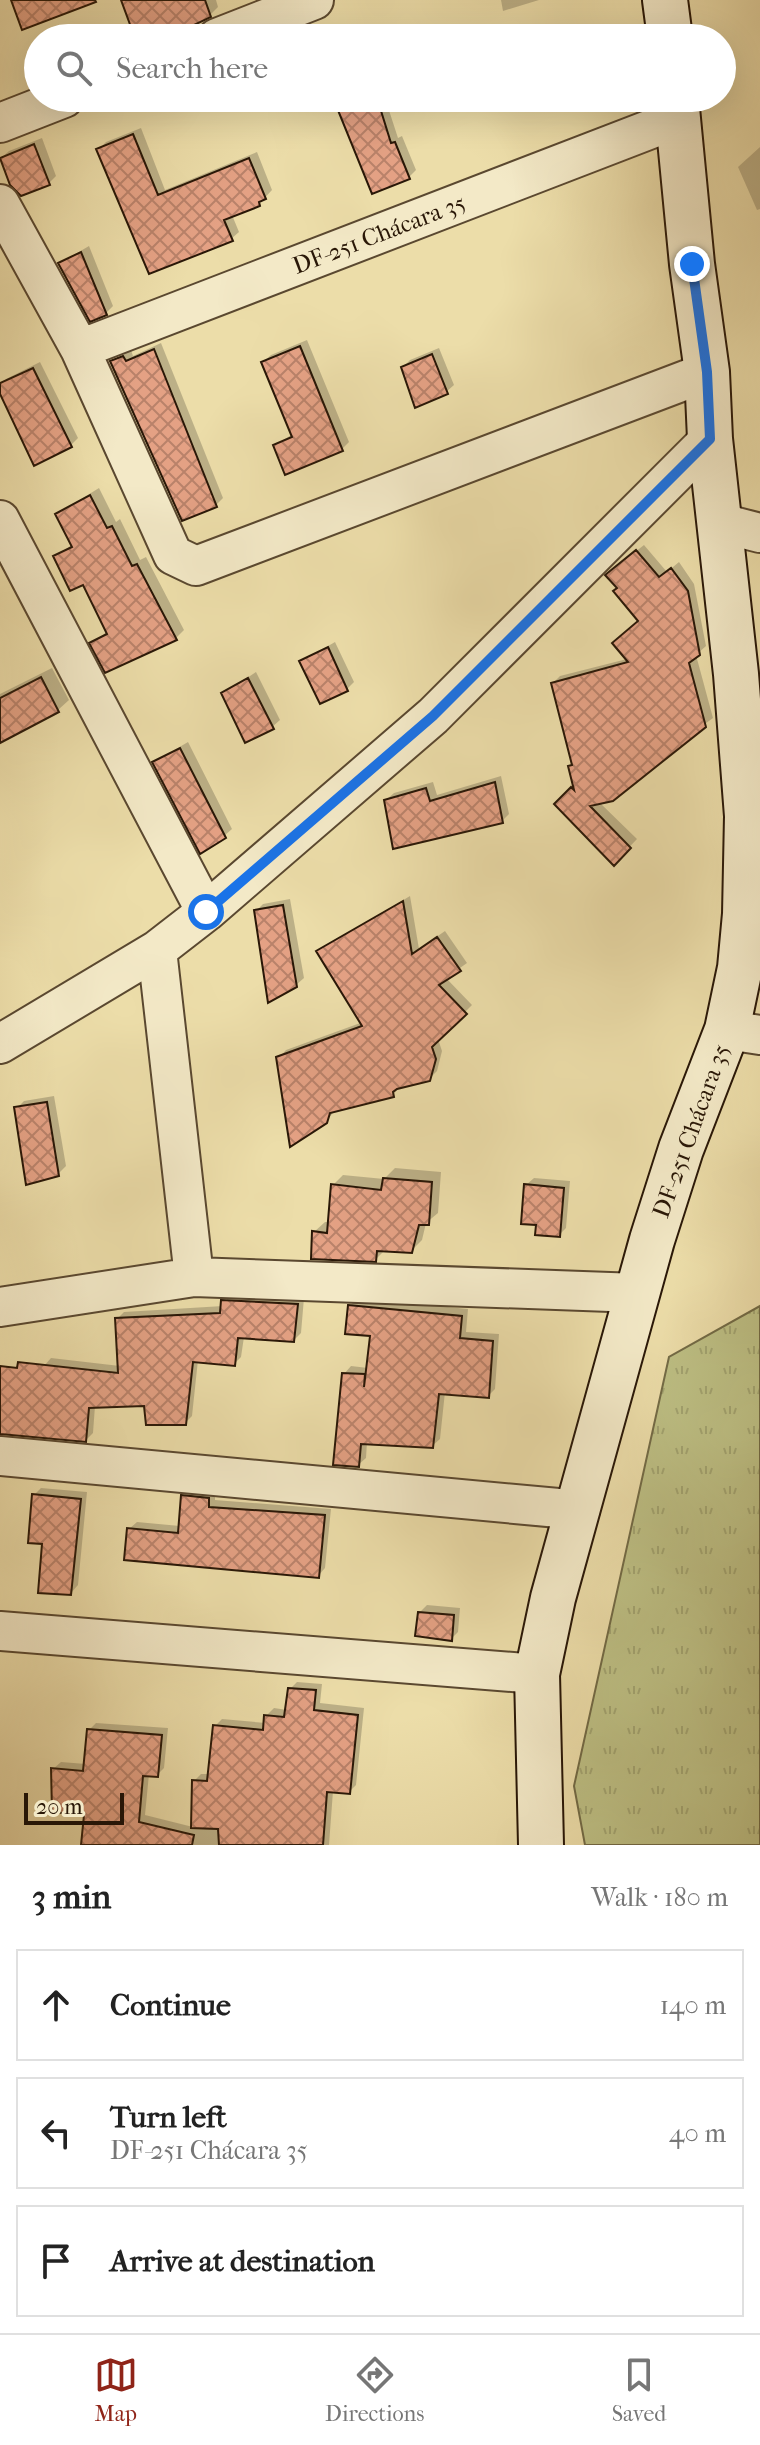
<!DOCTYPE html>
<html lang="en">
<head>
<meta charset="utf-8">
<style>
  :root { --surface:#fff; --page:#f6f6f6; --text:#222; --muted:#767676; --line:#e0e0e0; --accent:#8f2418 }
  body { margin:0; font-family:"IM FELL French Canon",serif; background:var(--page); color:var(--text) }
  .scale { position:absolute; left:24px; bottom:20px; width:100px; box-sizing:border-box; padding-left:8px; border:4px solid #291707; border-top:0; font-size:22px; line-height:28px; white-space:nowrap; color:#291707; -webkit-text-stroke:6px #f3e9c7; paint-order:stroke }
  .stop { position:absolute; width:24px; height:24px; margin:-18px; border:6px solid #1a73e8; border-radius:50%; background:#fff }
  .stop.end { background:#1a73e8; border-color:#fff; box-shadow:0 2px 8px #0008 }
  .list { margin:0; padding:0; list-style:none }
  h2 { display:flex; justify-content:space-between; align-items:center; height:104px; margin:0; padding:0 32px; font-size:34px }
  h2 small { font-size:26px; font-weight:400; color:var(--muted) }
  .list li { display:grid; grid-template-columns:52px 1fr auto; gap:24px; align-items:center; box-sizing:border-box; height:112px; margin:0 16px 16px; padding:0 16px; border:2px solid var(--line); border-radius:0px }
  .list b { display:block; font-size:30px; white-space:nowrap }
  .list p { margin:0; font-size:26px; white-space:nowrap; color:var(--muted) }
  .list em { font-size:26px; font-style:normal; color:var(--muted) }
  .icon { flex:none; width:44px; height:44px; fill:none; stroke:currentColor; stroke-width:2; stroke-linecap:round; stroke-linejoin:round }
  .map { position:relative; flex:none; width:760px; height:1845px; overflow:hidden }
  .search { position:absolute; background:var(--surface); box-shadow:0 8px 32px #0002; left:24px; right:24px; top:24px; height:88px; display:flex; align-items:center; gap:20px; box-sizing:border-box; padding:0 28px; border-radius:44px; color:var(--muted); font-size:30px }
  .sheet { height:488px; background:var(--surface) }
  nav { display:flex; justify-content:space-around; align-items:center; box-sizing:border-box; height:112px; border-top:2px solid var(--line); background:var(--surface); font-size:22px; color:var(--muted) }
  nav a { display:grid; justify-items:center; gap:4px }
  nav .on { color:var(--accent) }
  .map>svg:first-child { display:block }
  .grass { fill:url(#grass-tufts); stroke:#736b46; stroke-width:2 }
  .shadow { fill:#0003 }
  .building { fill:url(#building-cross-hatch); stroke:#291707; stroke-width:2 }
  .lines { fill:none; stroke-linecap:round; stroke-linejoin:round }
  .street-casing { stroke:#5a4830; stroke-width:42 }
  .secondary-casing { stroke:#291707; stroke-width:48 }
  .street { stroke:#f3e9c7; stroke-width:38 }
  .secondary { stroke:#f3e9c7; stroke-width:44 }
  .route { stroke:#1a73e8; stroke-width:10 }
  .labels { text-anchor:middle; stroke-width:6; stroke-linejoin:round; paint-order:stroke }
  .street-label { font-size:24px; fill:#291707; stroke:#f3e9c7 }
</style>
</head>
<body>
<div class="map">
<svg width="760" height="1845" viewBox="0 0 760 1845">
  <defs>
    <pattern id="grass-tufts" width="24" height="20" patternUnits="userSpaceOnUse" patternTransform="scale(2)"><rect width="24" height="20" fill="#bdbf84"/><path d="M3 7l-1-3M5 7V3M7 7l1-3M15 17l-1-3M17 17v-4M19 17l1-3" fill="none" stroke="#a2a370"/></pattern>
    <pattern id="building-cross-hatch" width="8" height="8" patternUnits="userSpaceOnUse" patternTransform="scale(2)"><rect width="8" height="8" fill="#e4a184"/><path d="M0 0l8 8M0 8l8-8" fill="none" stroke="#b9826a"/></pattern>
  </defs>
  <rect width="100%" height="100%" fill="#ecdda9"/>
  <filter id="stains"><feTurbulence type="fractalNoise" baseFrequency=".0025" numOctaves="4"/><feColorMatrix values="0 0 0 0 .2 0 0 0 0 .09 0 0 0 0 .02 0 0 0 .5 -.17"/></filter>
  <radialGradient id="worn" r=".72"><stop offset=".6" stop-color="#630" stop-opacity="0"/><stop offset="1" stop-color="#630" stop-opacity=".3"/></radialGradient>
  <path class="grass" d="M760 1306V1845H585L574 1786 669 1357Z"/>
  <path class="shadow" d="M123 0H216L218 7 210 15 138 38Z
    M501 0H539L503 11Z
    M335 98H385L398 138 402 136 416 170 409 177Z
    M141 128 165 190 257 152 272 190 259 204 232 215 239 232 231 239 150 272 99 149 106 142Z
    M42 138 56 176 49 183 21 194 1 158 9 151Z
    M760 147V209L757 210 738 167Z
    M89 246 113 306 106 313 60 263Z
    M307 340 349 442 342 449 275 445 293 434 263 362 271 355Z
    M161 343 223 498 216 505 112 362 131 350 133 356Z
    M439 348 454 385 446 392 403 367 410 360Z
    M40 362 78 438 71 445 0 389 6 379Z
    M99 488 116 522 120 519 140 560 146 557 184 630 176 638 92 643 108 631 84 582 55 557 73 544 57 514Z
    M644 545 667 572 679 562 694 584 706 646 696 655 713 718 599 802 637 839 614 863 556 804 575 786 574 764 553 683 560 676 627 659 640 620 619 587 615 568Z
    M335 642 354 682 346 690 302 661Z
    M52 668 69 700 58 710 0 741V694Z
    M256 672 280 720 272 727 223 694Z
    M188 742 232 829 224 836 154 762Z
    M501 776 509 814 502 821 395 849 386 800 394 793 433 782 437 795Z
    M410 896 419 949 445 931 467 963 446 978 472 1005 438 1039 442 1051 437 1071 429 1079 400 1086 393 1095 335 1110 326 1122 279 1058 286 1050 363 1022 319 951Z
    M290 899 304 978 296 985 256 911 263 904Z
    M54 1096 66 1166 58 1174 17 1108 24 1101Z
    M395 1168 441 1172 438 1213 426 1223 422 1240 411 1251 386 1249 375 1260 314 1232 325 1222H330L333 1185 343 1175 384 1179Z
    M534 1178 570 1181 566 1228 559 1235 538 1223 526 1185Z
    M230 1294 304 1298 301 1333 294 1340 244 1337 241 1357 234 1364 198 1360 192 1416 185 1423 146 1404 95 1406 93 1433 86 1440 44 1366 51 1358 120 1366 117 1319 124 1312 223 1306Z
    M357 1298 468 1309 466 1332 499 1334 495 1389 488 1396 445 1392 440 1439 432 1446 367 1442 366 1458 358 1465 344 1374 351 1366 368 1368 372 1334 350 1306Z
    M41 1488 87 1492 78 1585 71 1593 34 1495Z
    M190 1489 215 1491V1500L331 1509 325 1568 318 1576 129 1529 137 1522 180 1526 183 1496Z
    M427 1605 460 1608 458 1632 451 1639 420 1612Z
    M297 1682 322 1684 320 1703 364 1708 356 1785 349 1792 333 1791 329 1845H83L86 1813 53 1769 61 1762 86 1764 89 1730 96 1723 168 1728 164 1768 157 1775 149 1774 145 1815 193 1827 194 1781 201 1774H210L215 1726 222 1719 266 1723V1716L274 1708 287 1710 290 1689Z"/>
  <path class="building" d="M11 0H95L96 2 22 30Z
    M121 0H205L211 17 173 35 171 30 150 38H135Z
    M333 98H377L391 143 395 142 410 179 372 194Z
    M133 134 158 195 249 158 266 199 259 202 260 206 224 220 233 241 149 274 96 149Z
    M34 144 50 185 21 196 10 185 0 158Z
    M81 252 107 315 90 322 58 263Z
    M300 346 343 451 285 475 273 445 292 437 261 362Z
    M154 349 217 507 182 521 110 361 123 356 126 361Z
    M432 354 448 394 415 408 401 367Z
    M33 368 72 447 34 466 0 394V383Z
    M90 495 107 528 112 526 132 566 137 564 177 640 105 673 89 643 107 634 83 585 70 591 53 556 72 547 55 514Z
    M636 550 659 577 671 568 688 591 700 655 689 663 706 727 613 801 590 806 631 848 614 866 554 804 571 787 574 790 568 766 572 765 551 683 628 662 612 643 638 621 613 591 617 588 605 575Z
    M328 647 348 691 320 704 299 661Z
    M41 677 59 712 0 743V698Z
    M248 678 274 729 245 743 221 693Z
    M180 748 226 838 200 854 152 762Z
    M495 782 503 823 393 849 384 800 426 788 430 801Z
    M403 901 412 954 437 937 461 971 439 985 467 1014 432 1047 436 1059 430 1081 397 1089 393 1092 394 1097 330 1113 327 1123 290 1147 276 1057 362 1026 316 951Z
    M283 905 297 987 268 1003 254 910Z
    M47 1102 59 1176 26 1185 14 1107Z
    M383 1178 432 1182 429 1225H419L412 1253 377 1251 376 1262 311 1259 312 1231 327 1233 331 1184 381 1190Z
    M524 1184 564 1188 560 1237 535 1235 536 1225 521 1224Z
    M221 1300 298 1304 294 1342 238 1338 235 1366 193 1362 186 1425H146L144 1406 89 1408 86 1442 0 1434V1366L17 1368 18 1362 118 1373 115 1318 220 1313Z
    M348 1305 462 1316 460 1338 493 1341 489 1398 439 1394 433 1448 361 1444 359 1467 333 1465 342 1373 365 1374 364 1387 370 1336 345 1334Z
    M32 1494 81 1499 71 1595 38 1593 42 1544 28 1543Z
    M181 1495 209 1498V1507L325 1515 319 1578 124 1560 127 1528 178 1533Z
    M418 1612 454 1615 452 1641 415 1636Z
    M288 1688 316 1690 314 1710 358 1715 350 1794 327 1792 323 1845H219L218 1829 191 1828 192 1780 207 1781 213 1725 263 1730 264 1715 284 1717Z
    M87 1729 162 1735 158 1777 143 1776 139 1822 194 1835 192 1845H81L84 1815 52 1812 51 1768 83 1771Z"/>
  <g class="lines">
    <g class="street-casing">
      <path id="street" d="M217 38 314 0
        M0 123 64 98
        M0 204 80 349 173 555 196 566 707 372
        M80 349 677 119
        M0 520 206 912
        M721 523 760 533
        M157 950 194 1277
        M727 1030 760 1035
        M0 1044 157 950 206 912 433 716 710 439
        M0 1307 194 1277 638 1293
        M0 1456 580 1510
        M0 1631 537 1674"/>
    </g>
    <g class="secondary-casing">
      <path id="secondary" d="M665 0 670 38
        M541 1845 537 1674 553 1598 652 1240 681 1149 727 1030 740 968 745 914 747 816 736 674 710 439 707 372 692 264 676 98"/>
    </g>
    <use href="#street" class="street"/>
    <use href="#secondary" class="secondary"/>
  </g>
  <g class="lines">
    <path class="route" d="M206 912 433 716 710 439 707 372 692 264"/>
  </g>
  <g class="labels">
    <g class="street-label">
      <text transform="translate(379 234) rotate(-21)" y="8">DF-251 Chácara 35</text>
      <text transform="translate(691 1131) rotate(-70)" y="8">DF-251 Chácara 35</text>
    </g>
  </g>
  <rect width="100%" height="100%" filter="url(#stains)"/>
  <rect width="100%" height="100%" fill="url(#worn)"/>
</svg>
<div class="scale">20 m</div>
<div class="stop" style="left:206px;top:912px"></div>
<div class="stop end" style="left:692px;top:264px"></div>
<div class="search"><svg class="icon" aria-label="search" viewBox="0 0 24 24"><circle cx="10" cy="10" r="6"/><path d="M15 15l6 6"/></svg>Search here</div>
</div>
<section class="sheet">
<h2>3 min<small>Walk · 180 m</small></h2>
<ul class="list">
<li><svg class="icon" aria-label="ahead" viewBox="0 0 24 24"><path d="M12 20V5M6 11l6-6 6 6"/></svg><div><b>Continue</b></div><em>140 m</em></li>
<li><svg class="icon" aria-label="left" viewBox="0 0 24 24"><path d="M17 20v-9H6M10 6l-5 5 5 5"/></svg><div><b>Turn left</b><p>DF-251 Chácara 35</p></div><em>40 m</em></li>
<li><svg class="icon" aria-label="arrive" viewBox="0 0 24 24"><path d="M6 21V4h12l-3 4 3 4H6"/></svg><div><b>Arrive at destination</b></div></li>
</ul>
</section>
<nav>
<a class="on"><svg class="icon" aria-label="map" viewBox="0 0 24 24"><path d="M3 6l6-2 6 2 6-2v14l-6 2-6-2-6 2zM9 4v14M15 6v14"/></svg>Map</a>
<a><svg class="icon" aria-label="directions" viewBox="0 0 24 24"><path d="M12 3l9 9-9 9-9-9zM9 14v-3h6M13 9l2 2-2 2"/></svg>Directions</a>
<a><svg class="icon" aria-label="saved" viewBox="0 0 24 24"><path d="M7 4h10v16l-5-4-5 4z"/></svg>Saved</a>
</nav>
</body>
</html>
